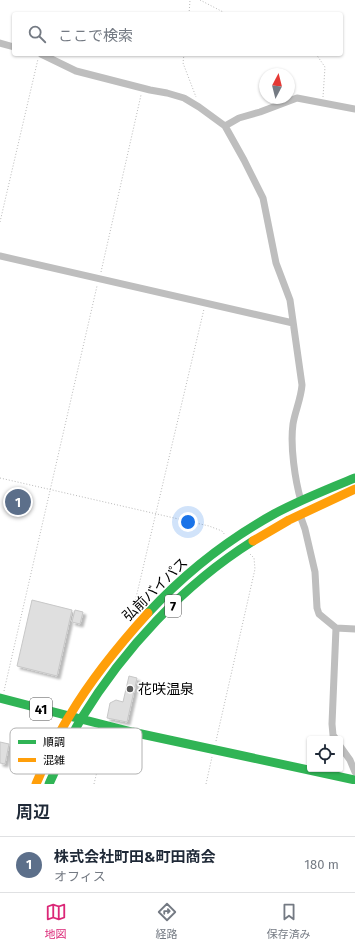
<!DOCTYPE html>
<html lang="ja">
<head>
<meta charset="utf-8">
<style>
  :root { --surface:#fff; --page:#f2f2f3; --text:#1f2937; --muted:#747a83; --line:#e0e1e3; --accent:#db2777 }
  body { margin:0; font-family:"Fira Sans","Noto Sans JP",sans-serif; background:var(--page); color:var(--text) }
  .controls { position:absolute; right:12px; bottom:12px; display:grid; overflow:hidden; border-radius:4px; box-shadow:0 1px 3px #0004 }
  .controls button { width:36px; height:36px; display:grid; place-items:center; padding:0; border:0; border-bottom:1px solid var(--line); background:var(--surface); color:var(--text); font:20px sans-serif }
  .compass { position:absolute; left:259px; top:68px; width:36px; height:36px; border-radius:50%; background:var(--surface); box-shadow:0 1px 3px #0004; rotate:7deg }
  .you { position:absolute; left:188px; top:522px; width:14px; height:14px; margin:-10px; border:3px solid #fff; border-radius:50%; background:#1a73e8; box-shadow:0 0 0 6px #1a73e833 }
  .badge { display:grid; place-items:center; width:26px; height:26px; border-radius:50%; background:var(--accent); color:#fff; font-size:13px; font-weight:700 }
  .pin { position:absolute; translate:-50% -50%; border:2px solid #fff; box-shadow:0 1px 4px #0006 }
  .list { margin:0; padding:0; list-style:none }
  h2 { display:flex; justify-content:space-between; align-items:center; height:52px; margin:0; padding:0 16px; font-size:17px }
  h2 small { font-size:13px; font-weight:400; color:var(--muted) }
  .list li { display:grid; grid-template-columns:26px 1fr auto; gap:12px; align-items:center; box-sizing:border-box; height:56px; padding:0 16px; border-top:1px solid var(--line) }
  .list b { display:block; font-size:15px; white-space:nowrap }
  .list p { margin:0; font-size:13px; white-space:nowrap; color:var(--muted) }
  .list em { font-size:13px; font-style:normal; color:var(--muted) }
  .icon { flex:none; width:22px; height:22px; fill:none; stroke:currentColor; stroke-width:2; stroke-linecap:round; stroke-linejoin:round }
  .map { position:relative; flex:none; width:355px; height:784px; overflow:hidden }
  .search { position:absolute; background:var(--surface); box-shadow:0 1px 3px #0004; left:12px; right:12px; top:12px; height:44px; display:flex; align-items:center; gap:10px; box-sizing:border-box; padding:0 14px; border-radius:4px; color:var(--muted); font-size:15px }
  .sheet { height:108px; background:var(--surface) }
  nav { display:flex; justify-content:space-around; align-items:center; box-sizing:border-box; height:56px; border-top:1px solid var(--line); background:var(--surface); font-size:11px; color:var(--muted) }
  nav a { display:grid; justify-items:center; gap:2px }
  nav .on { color:var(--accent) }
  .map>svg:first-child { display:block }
  .building { fill:#dfdfdf; stroke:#c7c7c7; filter:url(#shadow) }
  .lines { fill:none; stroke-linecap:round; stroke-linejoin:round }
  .path { stroke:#b9b9b9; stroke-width:1; stroke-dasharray:1 2; stroke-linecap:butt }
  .street { stroke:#bebebe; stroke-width:7 }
  .fast { stroke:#30b455; stroke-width:9 }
  .slow { stroke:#ff9f0a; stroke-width:9 }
  .poi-dot { fill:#595959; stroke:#fff; stroke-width:1.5 }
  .labels { text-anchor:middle; stroke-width:3; stroke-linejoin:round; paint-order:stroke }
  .shield { fill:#fff; stroke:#4c4c4c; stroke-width:1 }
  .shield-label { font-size:13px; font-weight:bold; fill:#000 }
  .street-label { font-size:14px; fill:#000; stroke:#fff }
  .poi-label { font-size:14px; fill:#000; stroke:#fff; text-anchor:start }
  .key { fill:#fff; stroke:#b2b2b2; stroke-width:1 }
  .key-label { font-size:11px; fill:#000 }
</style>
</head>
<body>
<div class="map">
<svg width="355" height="784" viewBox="0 0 355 784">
  <defs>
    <filter id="shadow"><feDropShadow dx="3" dy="3" stdDeviation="1" flood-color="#0004"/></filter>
  </defs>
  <rect width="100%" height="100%" fill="#fff"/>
  <path class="building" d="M32 600 72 610 57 676 17 666Z
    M75 610 83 612 80 624 72 622Z
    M129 676 137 678 127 722 107 718 110 703 116 700 123 702Z
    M0 742 9 744 5 764 0 763Z"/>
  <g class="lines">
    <path class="path" d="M200 0 227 14
      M189 14 190 0
      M184 54 183 63 196 97
      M316 54 325 67 323 97
      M0 222 38 59
      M101 272 141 95
      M0 478 209 526 222 531 225 535
      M136 612 135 602 204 309
      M4 691 97 286
      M216 741 255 569 254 558 250 554
      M94 784 106 734
      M206 784 212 757"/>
    <path class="street" d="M0 43 14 47
      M41 54 76 71 150 90 167 93 184 98 199 107 225 126 244 160 263 198 276 263 290 300 302 385C301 399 295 411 293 424 290 446 295 480 301 501
      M225 126 239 118 260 112 297 98 355 109
      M0 256 293 323
      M300 515 305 529 315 572 317 608 319 614 336 628 355 629
      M336 739 333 735 332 724 336 628
      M340 746 350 760 355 772"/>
    <path class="fast" d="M148 613C184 574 227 540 274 514 300 500 328 489 355 478
      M0 698 77 718
      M81 719 132 732 355 780
      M49 784C59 762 69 739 81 719 124 649 183 585 253 541"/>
    <path class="slow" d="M253 541 289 520 355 489
      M36 784C46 761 56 737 70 715 92 678 119 645 148 613"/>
  </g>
  <circle class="poi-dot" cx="130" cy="689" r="4"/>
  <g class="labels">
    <g class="shield">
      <rect x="165" y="595" width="16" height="22" rx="3"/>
      <rect x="30" y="698" width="22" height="22" rx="3"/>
    </g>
    <g class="shield-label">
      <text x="173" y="611">7</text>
      <text x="41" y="714">41</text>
    </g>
    <g class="street-label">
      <text transform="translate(155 589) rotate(-44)" y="5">弘前バイパス</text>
    </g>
    <g class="poi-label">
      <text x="138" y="694">花咲温泉</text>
    </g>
  </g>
  <rect x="10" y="728" width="132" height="46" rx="6" class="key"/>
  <rect x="18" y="740" width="18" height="4" fill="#30b455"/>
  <rect x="18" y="758" width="18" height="4" fill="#ff9f0a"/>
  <g class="key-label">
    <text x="43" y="746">順調</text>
    <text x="43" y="764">混雑</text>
  </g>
</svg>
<div class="controls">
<button><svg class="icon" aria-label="locate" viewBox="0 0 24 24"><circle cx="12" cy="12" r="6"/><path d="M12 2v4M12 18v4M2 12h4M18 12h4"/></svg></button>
</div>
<svg class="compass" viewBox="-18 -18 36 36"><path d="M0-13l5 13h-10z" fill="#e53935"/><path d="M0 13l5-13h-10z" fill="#747a83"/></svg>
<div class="you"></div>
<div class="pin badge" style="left:18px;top:502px;background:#5c6f8a">1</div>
<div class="search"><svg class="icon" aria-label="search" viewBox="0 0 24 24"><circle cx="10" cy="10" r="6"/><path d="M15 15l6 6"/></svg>ここで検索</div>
</div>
<section class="sheet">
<h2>周辺<small></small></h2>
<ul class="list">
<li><span class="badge" style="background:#5c6f8a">1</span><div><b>株式会社町田&amp;町田商会</b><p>オフィス</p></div><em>180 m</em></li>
</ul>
</section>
<nav>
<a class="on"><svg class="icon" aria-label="map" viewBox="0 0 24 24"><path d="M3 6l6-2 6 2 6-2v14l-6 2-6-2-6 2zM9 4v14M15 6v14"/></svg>地図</a>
<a><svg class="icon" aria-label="directions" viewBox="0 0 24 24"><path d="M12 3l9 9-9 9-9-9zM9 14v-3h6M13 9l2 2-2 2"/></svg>経路</a>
<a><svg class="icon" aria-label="saved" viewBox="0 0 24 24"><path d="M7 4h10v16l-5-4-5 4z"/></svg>保存済み</a>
</nav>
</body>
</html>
